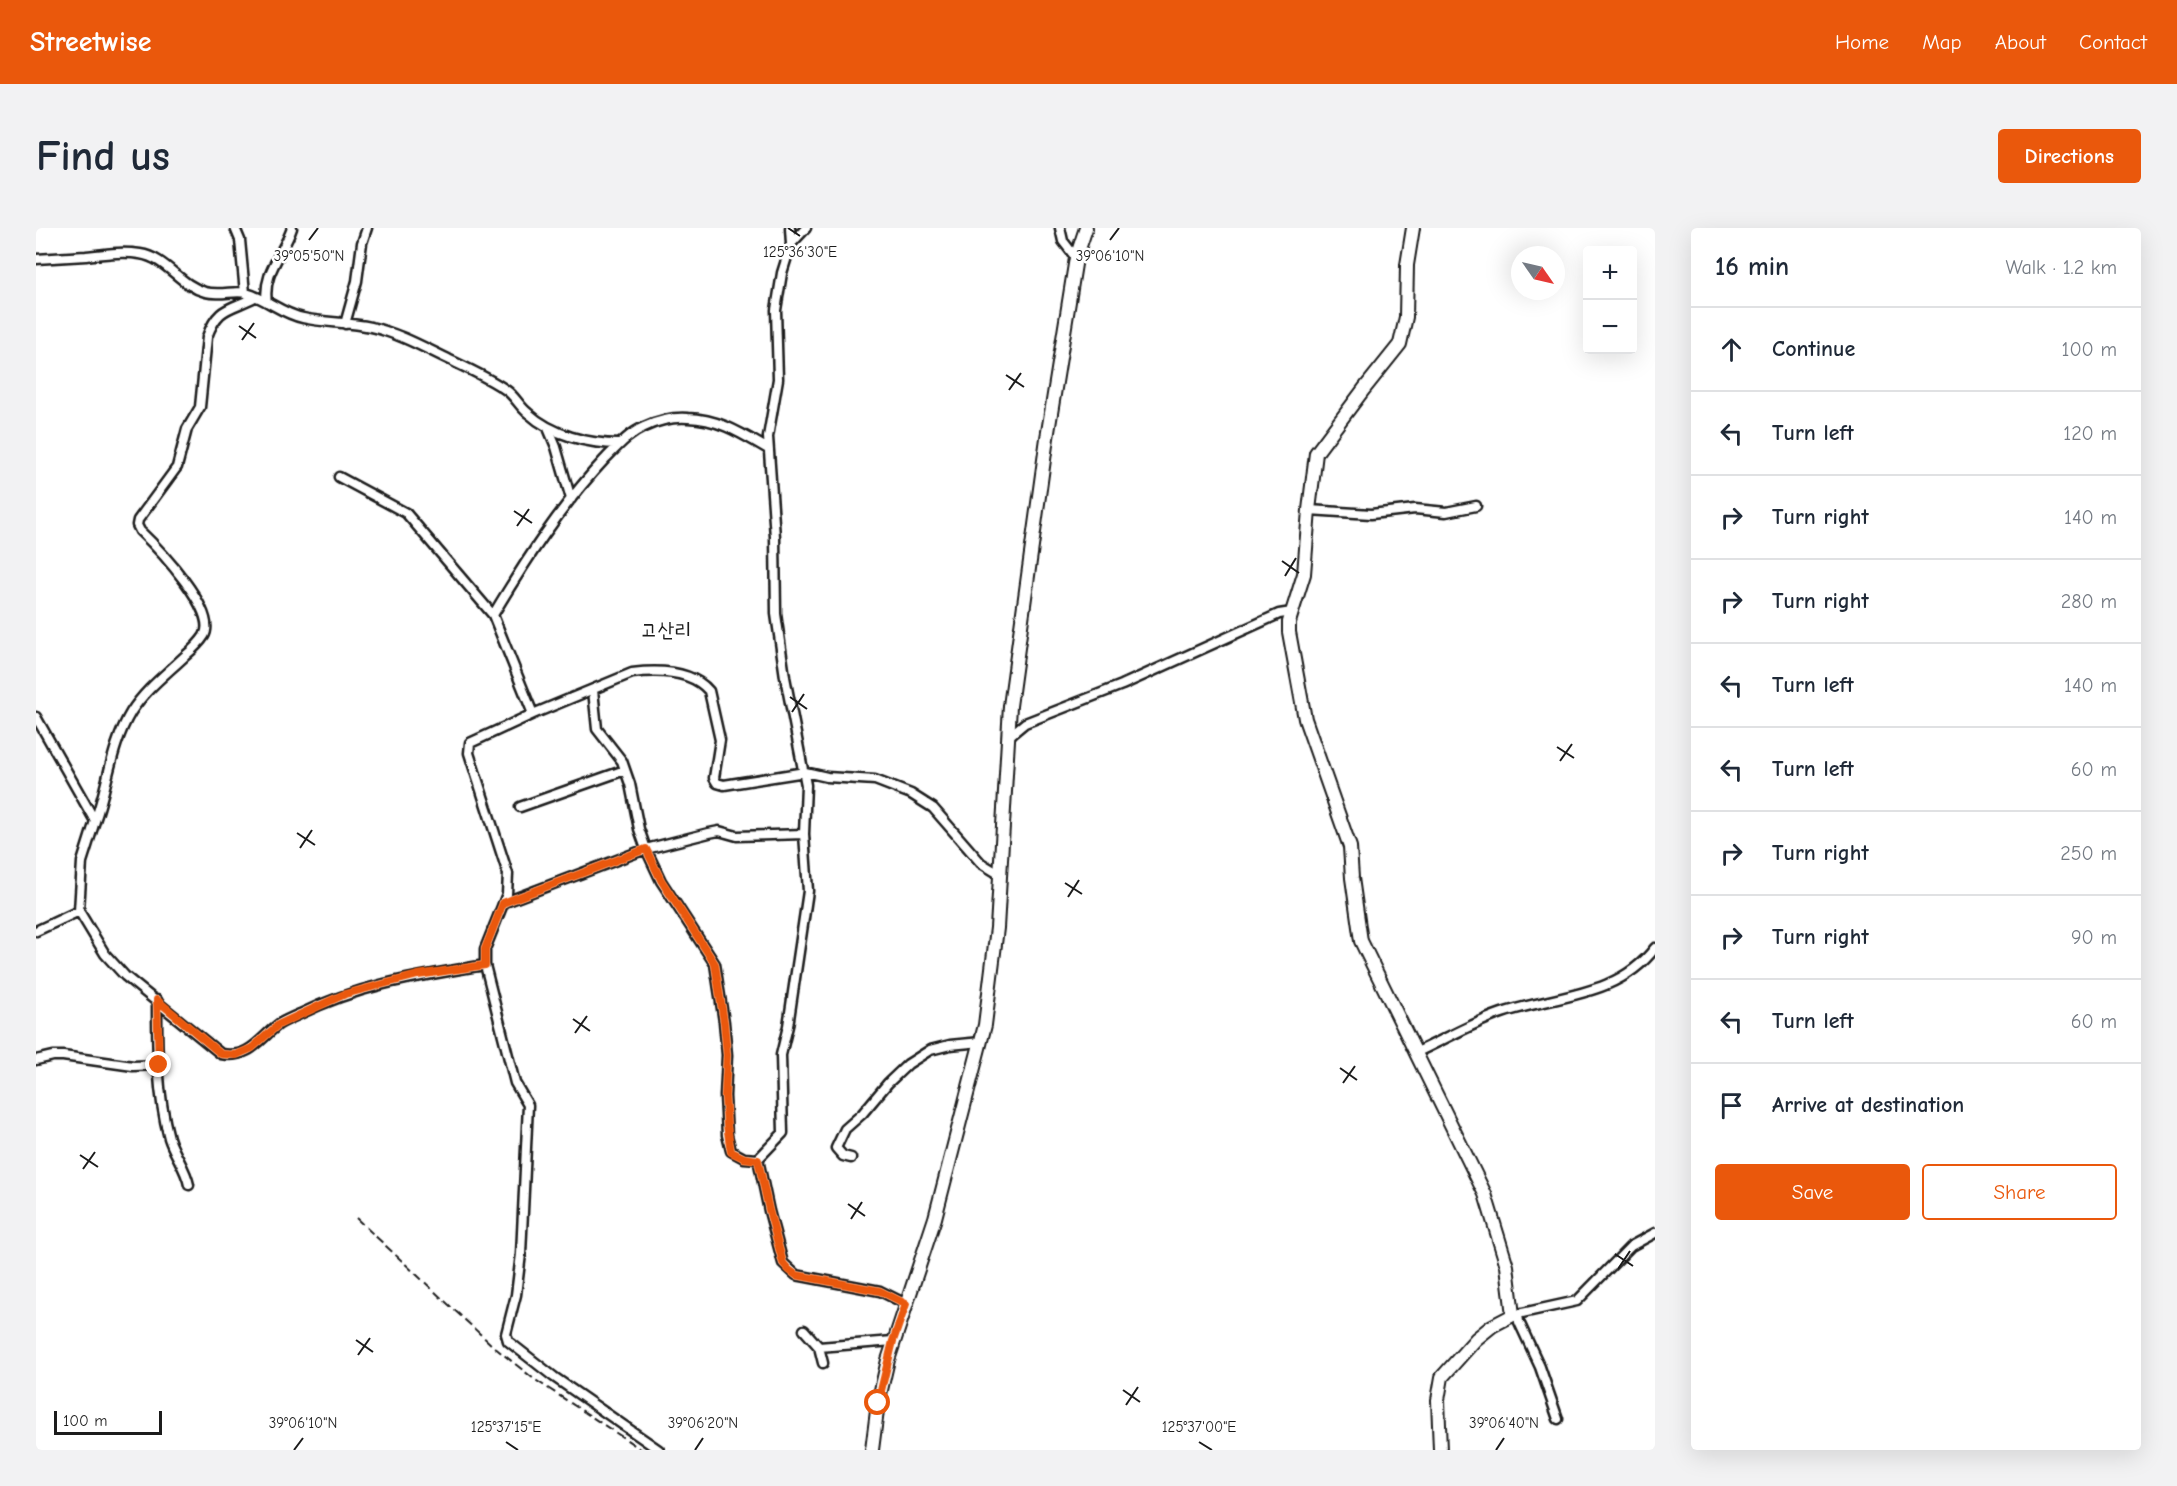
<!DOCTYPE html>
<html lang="en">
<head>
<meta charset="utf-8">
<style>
  :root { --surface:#fff; --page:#f2f2f3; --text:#1f2937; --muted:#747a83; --line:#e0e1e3; --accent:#ea580c }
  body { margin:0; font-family:"Comic Neue","Poor Story",sans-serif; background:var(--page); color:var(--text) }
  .controls { position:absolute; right:18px; top:18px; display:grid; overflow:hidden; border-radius:6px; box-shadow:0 6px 24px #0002 }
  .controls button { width:54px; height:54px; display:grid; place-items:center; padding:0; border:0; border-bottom:2px solid var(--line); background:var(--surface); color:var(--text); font:30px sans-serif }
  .compass { position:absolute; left:1475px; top:18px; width:54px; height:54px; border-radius:50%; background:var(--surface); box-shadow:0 6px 24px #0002; rotate:124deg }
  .scale { position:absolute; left:18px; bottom:15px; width:108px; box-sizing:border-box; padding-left:6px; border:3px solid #1c1c1c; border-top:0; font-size:16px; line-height:21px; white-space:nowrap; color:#1c1c1c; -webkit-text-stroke:4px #fff; paint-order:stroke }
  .stop { position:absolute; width:18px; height:18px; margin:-14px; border:4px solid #ea580c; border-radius:50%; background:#fff }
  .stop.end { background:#ea580c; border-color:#fff; box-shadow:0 2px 6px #0008 }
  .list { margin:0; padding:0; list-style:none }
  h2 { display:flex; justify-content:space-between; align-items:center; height:78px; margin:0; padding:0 24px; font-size:26px }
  h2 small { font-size:20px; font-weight:400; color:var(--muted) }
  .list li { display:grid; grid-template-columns:39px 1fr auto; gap:18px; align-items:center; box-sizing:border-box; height:84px; padding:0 24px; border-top:2px solid var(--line) }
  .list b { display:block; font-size:22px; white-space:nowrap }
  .list em { font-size:20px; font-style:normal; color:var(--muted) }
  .actions { display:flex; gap:12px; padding:18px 24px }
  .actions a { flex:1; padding:14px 0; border:2px solid var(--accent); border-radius:6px; text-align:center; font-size:21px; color:var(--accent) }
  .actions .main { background:var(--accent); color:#fff }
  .icon { flex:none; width:33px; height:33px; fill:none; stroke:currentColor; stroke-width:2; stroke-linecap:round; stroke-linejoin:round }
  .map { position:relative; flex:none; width:1619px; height:1222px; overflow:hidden; border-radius:6px }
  header { display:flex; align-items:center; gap:36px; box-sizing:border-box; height:84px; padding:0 30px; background:var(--accent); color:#fff }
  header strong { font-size:28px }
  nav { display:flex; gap:33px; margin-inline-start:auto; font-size:21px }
  .intro { display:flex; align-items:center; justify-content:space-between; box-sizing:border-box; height:144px; padding:0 36px }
  h1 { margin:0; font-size:42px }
  .button { padding:15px 27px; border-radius:6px; background:var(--accent); color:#fff; font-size:21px; font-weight:700 }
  main { display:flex; gap:36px; padding:0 36px }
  aside { flex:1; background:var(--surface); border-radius:6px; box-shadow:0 6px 24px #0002 }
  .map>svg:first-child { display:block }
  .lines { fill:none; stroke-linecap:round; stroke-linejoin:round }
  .street-casing { stroke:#1c1c1c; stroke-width:13 }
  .secondary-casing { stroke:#1c1c1c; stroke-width:16 }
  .street { stroke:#fff; stroke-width:8 }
  .secondary { stroke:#fff; stroke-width:12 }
  .rail { stroke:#1c1c1c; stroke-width:2; stroke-dasharray:9 4.5; stroke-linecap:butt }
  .route { stroke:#ea580c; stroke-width:8 }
  .ticks { fill:none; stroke:#1c1c1c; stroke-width:2 }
  .labels { text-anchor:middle; stroke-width:5; stroke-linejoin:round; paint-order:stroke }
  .quarter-label { font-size:21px; fill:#1c1c1c; stroke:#fff }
  .ticks-label { font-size:15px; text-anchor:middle; fill:#1c1c1c; stroke:#fff; stroke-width:5; stroke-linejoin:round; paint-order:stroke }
</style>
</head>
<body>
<header>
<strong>Streetwise</strong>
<nav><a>Home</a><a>Map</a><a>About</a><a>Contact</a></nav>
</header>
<div class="intro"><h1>Find us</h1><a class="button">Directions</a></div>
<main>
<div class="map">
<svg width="1619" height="1222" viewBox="0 0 1619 1222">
  <rect width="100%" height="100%" fill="#fff"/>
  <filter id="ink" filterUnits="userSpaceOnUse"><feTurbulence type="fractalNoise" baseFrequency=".0167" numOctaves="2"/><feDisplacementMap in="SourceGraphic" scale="12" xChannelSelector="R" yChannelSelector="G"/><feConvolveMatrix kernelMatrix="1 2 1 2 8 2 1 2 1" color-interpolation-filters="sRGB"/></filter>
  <g filter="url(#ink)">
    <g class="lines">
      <g class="street-casing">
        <path id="street" d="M199 0 204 12 209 65
          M754 0 755 16
          M1024 0 1027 13 1040 30
          M0 31C17 30 33 29 50 28 68 26 86 23 104 26 131 30 143 57 169 64 184 68 199 62 210 65 230 70 246 86 267 90 289 95 312 94 335 99 362 105 389 120 414 132 433 141 453 150 470 162 479 168 483 178 492 185 516 207 552 216 584 216
          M231 74C226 45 248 25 256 0
          M309 96 321 53 326 15 331 0
          M512 200 520 219 535 271
          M303 249 370 285 457 387 497 486
          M1273 282 1335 286 1379 281 1410 284 1440 278
          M457 387C490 332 525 278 569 231 581 219 592 206 608 199 621 193 638 189 652 190 684 191 706 206 732 221
          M557 462 561 501 586 533 594 556 603 601 610 621 625 653 679 736 688 794 691 827 689 868 691 907 695 923 708 930 722 931 747 905 745 827 752 798 772 663 768 606 770 557 749 449 740 386 739 309 732 209 742 151 740 82 746 45 755 16 770 0
          M0 489 59 593 46 634 43 683 69 726 89 748 185 826C214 831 223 811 243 796 250 792 257 789 264 786 325 756 383 748 449 737
          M972 509 989 495 1086 457 1243 386 1256 384
          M484 579 589 542
          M59 593C72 557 75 517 95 484 109 462 130 446 149 428 156 422 163 416 168 408 183 384 122 320 104 303L101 297 102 292 141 239 151 201 164 179 171 109C182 78 194 82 219 69
          M467 675 610 621 673 605 683 603 701 608 768 606
          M0 703 43 683
          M121 772C121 818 121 866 133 910 138 926 150 941 153 957
          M1379 825C1408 812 1436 795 1466 785 1520 767 1582 769 1619 720
          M0 832 17 828H27L97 838 123 837
          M815 930 807 928 800 920 809 901 826 886 852 855 872 836 894 822 914 817 945 814
          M722 931 733 983 747 1035 760 1047 844 1063 870 1076
          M1482 1086 1483 1094 1504 1139 1522 1191
          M1477 1087 1541 1073 1595 1018 1619 1005
          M768 1102 783 1119 857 1113
          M783 1119 787 1135
          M623 1222 518 1149 472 1113 470 1106 480 1067 485 1026 492 877 479 855 449 737V721L471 666 472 646 433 525 434 515 497 486 596 445C621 442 655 442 673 463L684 512 678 550 681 555 688 557 769 544 791 549 839 552 875 566 897 580 945 635 963 646"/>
      </g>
      <g class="secondary-casing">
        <path id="secondary" d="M1377 0 1371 37 1370 89 1364 116 1328 161 1280 225 1273 282 1268 346 1253 394V404L1269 491 1314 619 1316 650 1325 713 1449 966 1471 1038 1477 1087 1456 1098 1440 1111 1406 1149 1402 1172 1404 1222
          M836 1222 842 1175 852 1132 899 990 949 797 961 700 974 478 1011 210 1040 30 1050 0"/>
      </g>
      <use href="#street" class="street"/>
      <use href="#secondary" class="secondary"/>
      <path class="rail" d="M320 990 458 1119 498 1151 606 1222"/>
    </g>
  </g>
  <g class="lines" filter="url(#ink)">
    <path class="route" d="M123 837 121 772 185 826 200 827 216 820 242 797 309 766 382 747 449 737V721L467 675 610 621 625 652 679 736 688 794 691 827 689 868 691 897 695 924 708 930 722 932 733 982 747 1035 753 1042 760 1047 844 1063 870 1076 857 1113 842 1175"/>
  </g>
  <path class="ticks" d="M752 0 764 8M273 12 282 0M1074 12 1083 0M203 98 220 110M206 112 218 95M970 147 988 159M973 162 985 145M478 283 496 295M481 298 493 281M1246 333 1263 345M1249 348 1260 330M754 469 771 481M756 484 768 466M1521 519 1538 530M1524 533 1536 516M261 605 279 617M264 620 276 602M1029 655 1046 666M1032 669 1043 652M537 791 554 803M539 805 551 788M1304 840 1321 852M1307 855 1319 838M44 927 62 939M47 941 59 924M812 976 829 988M815 991 826 974M1579 1026 1597 1038M1582 1041 1594 1023M320 1112 337 1124M322 1127 334 1110M1087 1162 1104 1174M1090 1177 1102 1159M470 1214 482 1222M1163 1214 1176 1222M258 1222 267 1210M659 1222 667 1210M1460 1222 1468 1210"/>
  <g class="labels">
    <g class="quarter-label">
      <text x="630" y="409">고산리</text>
    </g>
  </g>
  <g class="ticks-label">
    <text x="764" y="29">125°36'30"E</text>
    <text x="273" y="33">39°05'50"N</text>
    <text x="1074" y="33">39°06'10"N</text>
    <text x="267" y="1200">39°06'10"N</text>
    <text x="667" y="1200">39°06'20"N</text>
    <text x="1468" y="1200">39°06'40"N</text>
    <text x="470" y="1204">125°37'15"E</text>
    <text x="1163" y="1204">125°37'00"E</text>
  </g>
</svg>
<div class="controls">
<button>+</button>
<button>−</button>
</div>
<svg class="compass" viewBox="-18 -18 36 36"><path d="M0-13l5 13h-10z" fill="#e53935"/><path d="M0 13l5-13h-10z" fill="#747a83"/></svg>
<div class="scale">100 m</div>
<div class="stop" style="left:842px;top:1175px"></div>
<div class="stop end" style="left:123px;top:837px"></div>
</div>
<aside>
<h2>16 min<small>Walk · 1.2 km</small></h2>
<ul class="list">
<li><svg class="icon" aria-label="ahead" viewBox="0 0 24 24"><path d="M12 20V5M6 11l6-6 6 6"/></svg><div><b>Continue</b></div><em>100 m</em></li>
<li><svg class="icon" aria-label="left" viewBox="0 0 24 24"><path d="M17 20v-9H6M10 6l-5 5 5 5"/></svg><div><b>Turn left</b></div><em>120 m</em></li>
<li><svg class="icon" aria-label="right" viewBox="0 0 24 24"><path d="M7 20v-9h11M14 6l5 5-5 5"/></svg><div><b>Turn right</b></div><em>140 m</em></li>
<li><svg class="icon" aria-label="right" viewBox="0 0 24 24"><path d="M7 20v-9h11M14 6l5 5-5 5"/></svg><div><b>Turn right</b></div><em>280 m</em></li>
<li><svg class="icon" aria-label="left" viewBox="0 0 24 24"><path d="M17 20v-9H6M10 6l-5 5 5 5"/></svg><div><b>Turn left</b></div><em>140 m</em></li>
<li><svg class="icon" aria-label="left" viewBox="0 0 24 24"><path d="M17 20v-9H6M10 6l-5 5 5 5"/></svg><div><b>Turn left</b></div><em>60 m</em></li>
<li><svg class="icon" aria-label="right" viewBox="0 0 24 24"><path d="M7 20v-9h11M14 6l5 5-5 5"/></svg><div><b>Turn right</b></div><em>250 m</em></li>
<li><svg class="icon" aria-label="right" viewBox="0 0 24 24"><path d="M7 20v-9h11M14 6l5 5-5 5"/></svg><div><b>Turn right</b></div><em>90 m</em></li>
<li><svg class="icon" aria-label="left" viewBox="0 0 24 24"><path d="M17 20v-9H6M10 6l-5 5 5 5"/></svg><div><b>Turn left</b></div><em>60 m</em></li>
<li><svg class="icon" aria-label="arrive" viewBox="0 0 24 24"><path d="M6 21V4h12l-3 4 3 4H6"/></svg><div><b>Arrive at destination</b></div></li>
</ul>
<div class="actions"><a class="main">Save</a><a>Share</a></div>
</aside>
</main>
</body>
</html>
